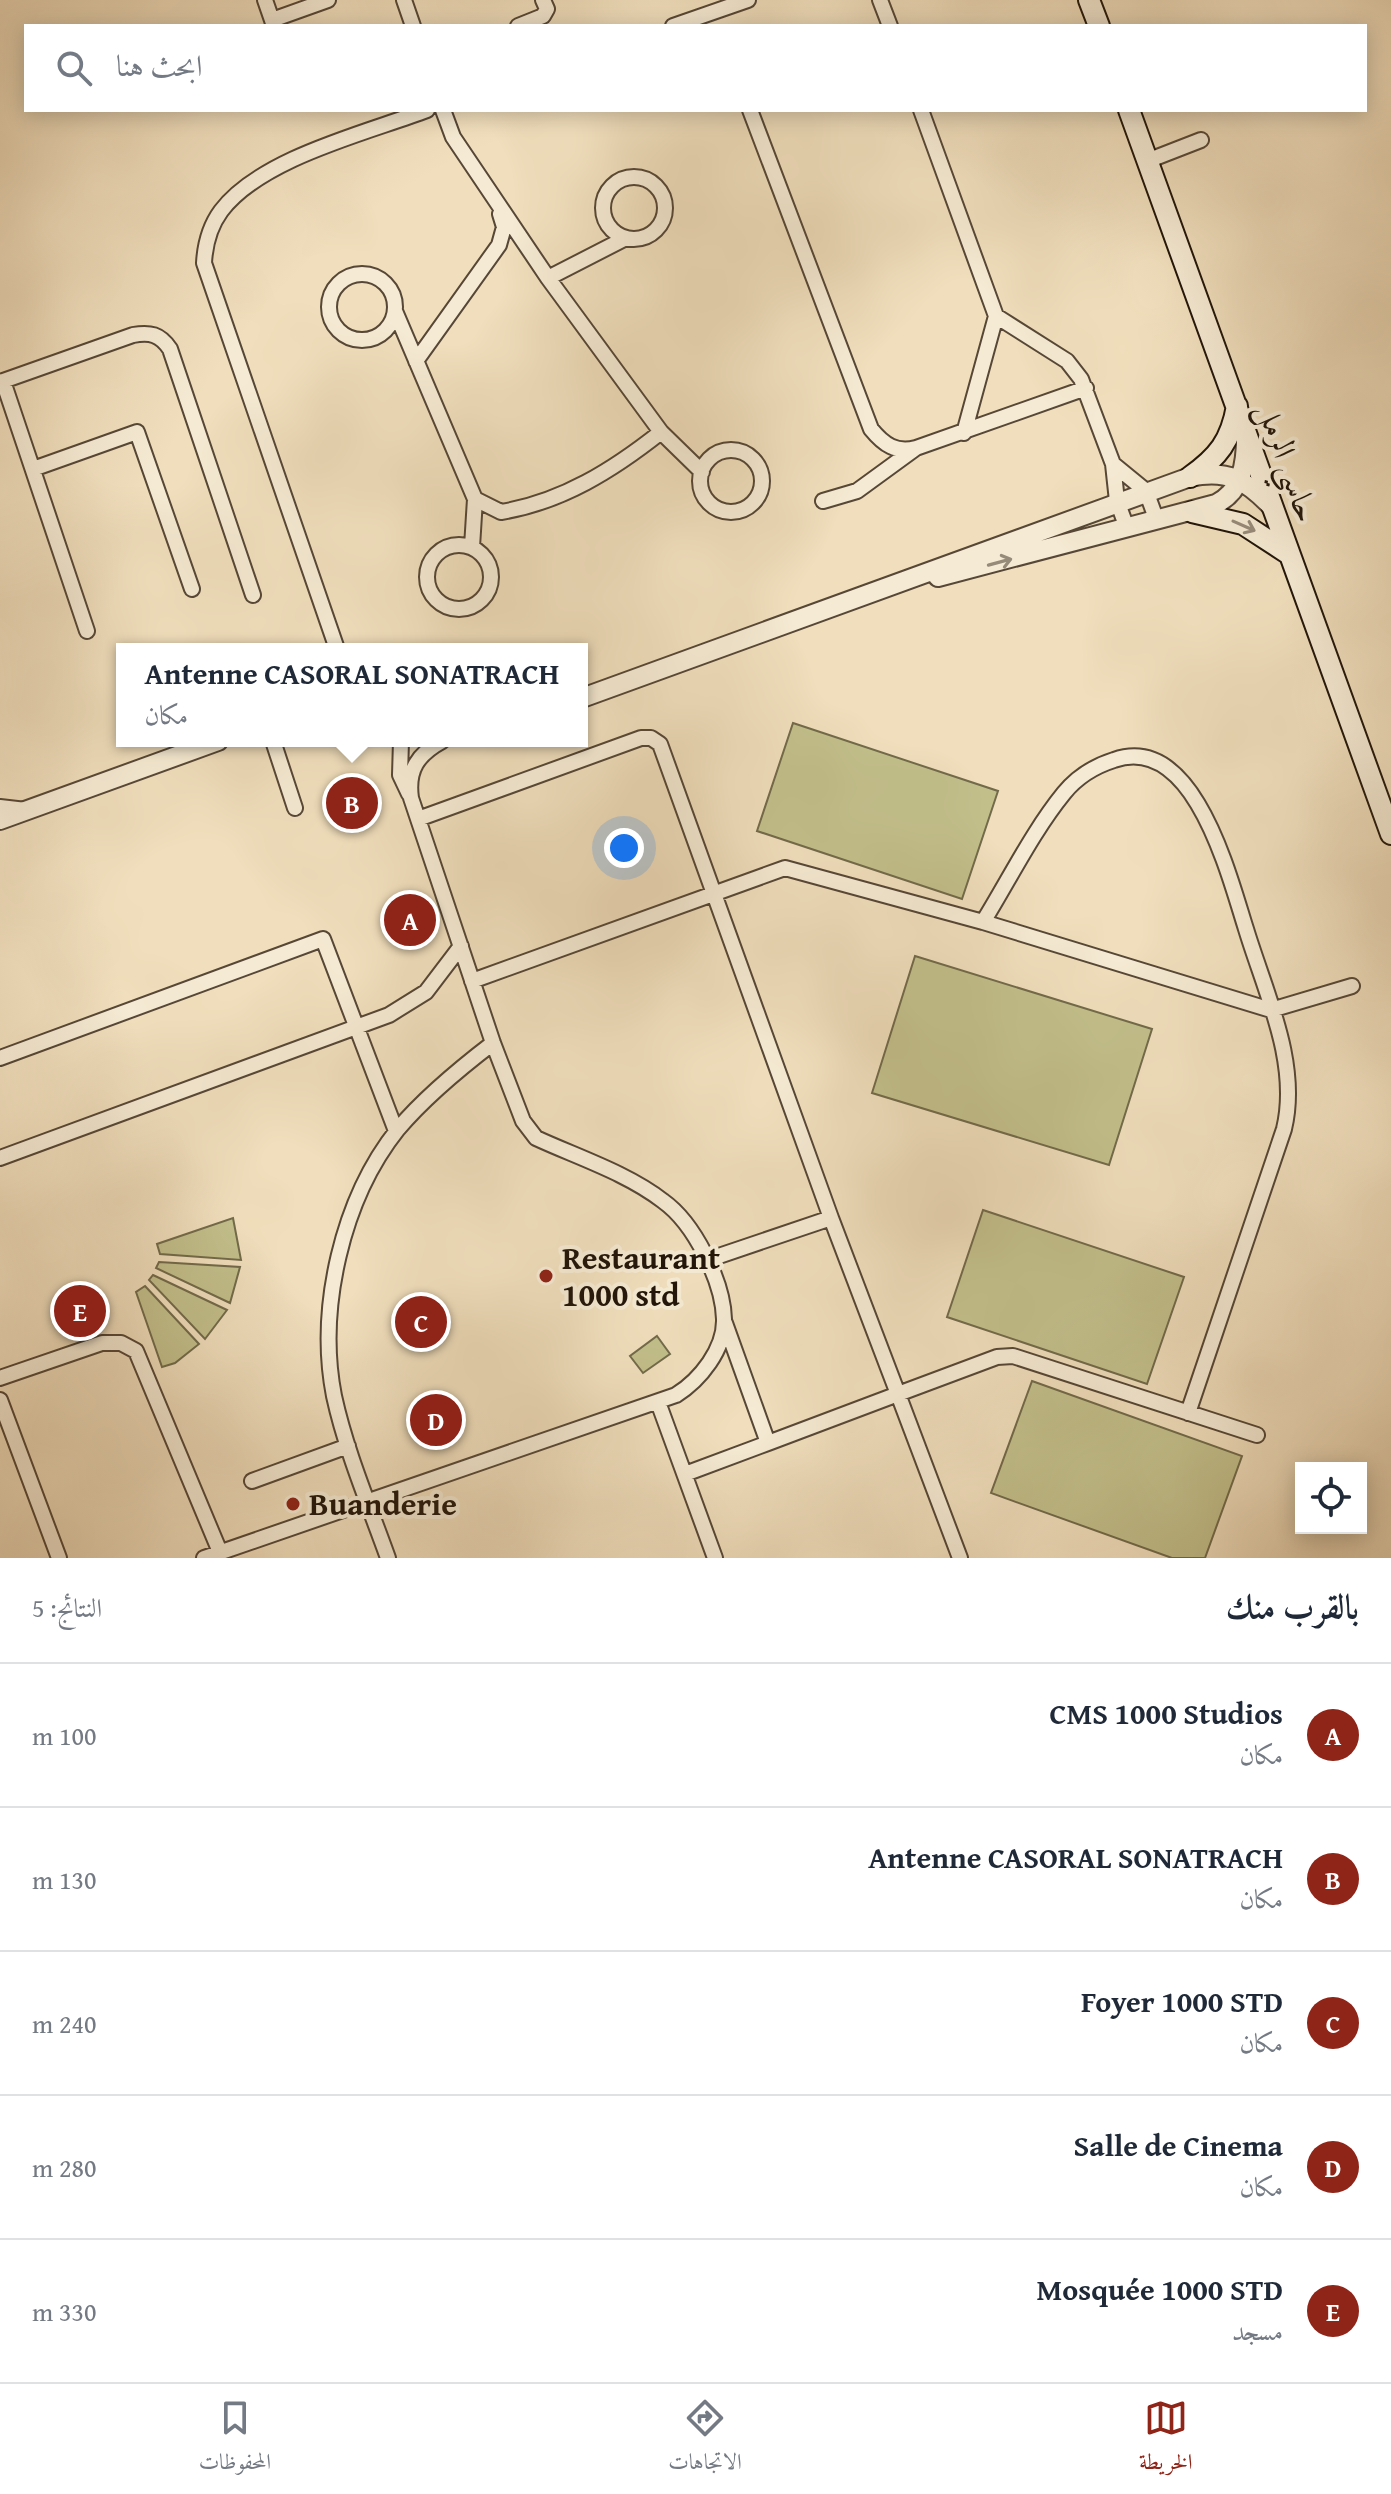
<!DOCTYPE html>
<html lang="ar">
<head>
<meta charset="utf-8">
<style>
  :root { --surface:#fff; --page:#f6f6f7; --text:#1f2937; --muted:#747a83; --line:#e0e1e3; --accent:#8f2418 }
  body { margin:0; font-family:"Gentium Book Plus",Amiri,serif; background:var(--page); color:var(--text); direction:rtl }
  .controls { position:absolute; right:24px; bottom:24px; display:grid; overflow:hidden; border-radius:0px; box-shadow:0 4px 20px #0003 }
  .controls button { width:72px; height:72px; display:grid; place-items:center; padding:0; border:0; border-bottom:2px solid var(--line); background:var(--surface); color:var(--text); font:40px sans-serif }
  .you { position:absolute; left:624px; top:848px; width:28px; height:28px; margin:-20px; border:6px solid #fff; border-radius:50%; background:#1a73e8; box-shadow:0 0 0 12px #1a73e833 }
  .badge { display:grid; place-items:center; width:52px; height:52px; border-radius:50%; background:var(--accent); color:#fff; font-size:26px; font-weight:700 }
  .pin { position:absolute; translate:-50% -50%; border:4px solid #fff; box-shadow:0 2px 8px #0006 }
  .popup { position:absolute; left:116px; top:643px; width:472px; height:104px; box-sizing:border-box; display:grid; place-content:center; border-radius:0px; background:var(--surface); filter:drop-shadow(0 2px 6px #0005); font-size:26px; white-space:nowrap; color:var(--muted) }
  .popup b { font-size:30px; color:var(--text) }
  .popup::after { content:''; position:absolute; left:50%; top:100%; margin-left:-16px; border:16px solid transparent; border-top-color:var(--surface) }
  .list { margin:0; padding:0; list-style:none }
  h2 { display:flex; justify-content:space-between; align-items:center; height:104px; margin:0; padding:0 32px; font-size:34px }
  h2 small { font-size:26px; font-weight:400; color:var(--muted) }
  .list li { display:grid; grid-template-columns:52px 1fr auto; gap:24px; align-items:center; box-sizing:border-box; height:144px; padding:0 32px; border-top:2px solid var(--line) }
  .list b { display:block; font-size:30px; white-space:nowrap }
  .list p { margin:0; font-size:26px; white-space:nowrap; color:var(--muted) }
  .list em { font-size:26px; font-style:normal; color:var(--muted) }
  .icon { flex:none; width:44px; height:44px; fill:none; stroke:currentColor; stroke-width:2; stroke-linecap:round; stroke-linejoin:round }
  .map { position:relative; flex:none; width:1391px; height:1558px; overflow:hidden; direction:ltr }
  .search { position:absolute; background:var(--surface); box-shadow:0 4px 20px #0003; left:24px; right:24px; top:24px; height:88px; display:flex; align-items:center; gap:20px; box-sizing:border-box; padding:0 28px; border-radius:0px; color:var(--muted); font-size:30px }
  .sheet { height:824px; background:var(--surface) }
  nav { display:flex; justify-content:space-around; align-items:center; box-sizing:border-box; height:112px; border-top:2px solid var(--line); background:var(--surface); font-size:22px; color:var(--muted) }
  nav a { display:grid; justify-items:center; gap:4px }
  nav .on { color:var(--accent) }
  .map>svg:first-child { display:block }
  .green { fill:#c2bf8b; stroke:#726a4a; stroke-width:2 }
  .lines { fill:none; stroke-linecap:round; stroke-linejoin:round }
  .minor-casing { stroke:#564736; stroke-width:18 }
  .tertiary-casing { stroke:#564736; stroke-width:22 }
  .secondary-casing { stroke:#221509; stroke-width:24 }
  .minor { stroke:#f5ead3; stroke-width:14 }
  .tertiary { stroke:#f5ead3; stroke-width:18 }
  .secondary { stroke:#f5ead3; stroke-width:20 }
  .oneway { stroke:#968a78 }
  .poi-dot { fill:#8f2418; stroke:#f5ead3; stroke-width:3 }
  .labels { text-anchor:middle; stroke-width:8; stroke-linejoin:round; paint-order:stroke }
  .street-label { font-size:32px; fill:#221509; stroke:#f5ead3 }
  .poi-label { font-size:32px; font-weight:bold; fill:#221509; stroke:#f5ead3; text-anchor:start }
</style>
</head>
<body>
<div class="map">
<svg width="1391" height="1558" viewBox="0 0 1391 1558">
  <rect width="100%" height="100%" fill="#f0debc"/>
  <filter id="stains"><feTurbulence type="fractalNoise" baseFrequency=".0025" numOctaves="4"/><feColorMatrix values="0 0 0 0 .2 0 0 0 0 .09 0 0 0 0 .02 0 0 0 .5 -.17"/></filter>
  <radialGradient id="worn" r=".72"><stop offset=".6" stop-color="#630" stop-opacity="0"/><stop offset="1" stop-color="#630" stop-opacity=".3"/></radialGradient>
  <path class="green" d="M793 723 998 791 962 899 757 831Z
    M915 956 1152 1029 1109 1165 872 1093Z
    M983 1210 1184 1277 1147 1384 947 1317Z
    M233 1218 241 1260 160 1254 157 1244Z
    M159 1262 240 1267 230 1303 156 1268Z
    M153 1275 227 1310 205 1339 149 1280Z
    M145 1286 199 1344 175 1363 162 1367 136 1292Z
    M657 1336 670 1354 643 1373 630 1356Z
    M1032 1381 1242 1456 1205 1558H1172L991 1493Z"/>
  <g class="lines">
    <g class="minor-casing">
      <path id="minor" d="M265 0 274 26
        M404 0 413 26
        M880 0 890 26
        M272 20 328 0
        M518 26 543 16 547 9 543 0
        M673 26 748 0
        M443 110 453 137 548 278 661 432 702 472
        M750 110 871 429C884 445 896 453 916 448
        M921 110 996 316 964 433
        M1147 161 1201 140
        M603 208a31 31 0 1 1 62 0a31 31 0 1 1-62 0Z
        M329 307a33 33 0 1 1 66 0a33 33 0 1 1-66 0Z
        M548 278 626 238
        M395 311 475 499 472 547
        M996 316 1067 361 1081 379 1113 464 1117 501 1127 528
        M416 361 499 245 504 227 500 214
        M3 381 133 335C150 332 160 334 170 349L253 595
        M0 382 3 381 87 631
        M700 481a31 31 0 1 1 62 0a31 31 0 1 1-62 0Z
        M1113 464 1146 491 1157 521
        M33 469 137 432 192 589
        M475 499 501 512C562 502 613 470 661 432
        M823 501 857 491 916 448 1086 388
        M427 577a32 32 0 1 1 64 0a32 32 0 1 1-64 0Z
        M337 649 204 263C205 245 210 226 221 211 261 158 366 133 427 110
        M273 741 295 808
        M401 741 400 775 409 794
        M0 807 26 810
        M418 819 641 738H651L660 744 831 1218 707 1260
        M983 922C1009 880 1033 831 1064 793 1077 777 1095 766 1114 760 1194 732 1229 876 1246 929 1265 992 1300 1063 1284 1129L1188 1413
        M472 981 785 868 983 922 1271 1010 1352 986
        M0 1058 323 939 396 1131
        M0 1158 389 1015 426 992 461 946
        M725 1323 768 1443 898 1394 831 1218
        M0 1378 102 1343H121L136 1351 220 1552
        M0 1400 59 1558
        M658 1402 715 1558
        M685 1474 768 1443
        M252 1481 348 1446
        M204 1558 676 1395C700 1380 725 1349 724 1319 723 1281 694 1223 663 1201 627 1173 577 1157 536 1138L523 1121 493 1043 411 798C407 770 418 754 442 741
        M388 1558C369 1505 346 1451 334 1396 317 1309 342 1199 398 1129 425 1097 459 1069 493 1043
        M960 1558 898 1394 997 1357 1013 1356 1257 1435"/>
    </g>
    <g class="tertiary-casing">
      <path id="tertiary" d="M938 577 1216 504C1242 491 1246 464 1246 437
        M582 698 1190 477C1228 469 1246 480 1272 507
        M0 820 218 741"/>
    </g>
    <g class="secondary-casing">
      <path id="secondary" d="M1089 0 1099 26
        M1129 110 1391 834
        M1190 477C1218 457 1231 441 1237 406
        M1192 512 1243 524 1289 554"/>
    </g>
    <use href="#minor" class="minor"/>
    <use href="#tertiary" class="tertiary"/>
    <use href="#secondary" class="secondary"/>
  </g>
  <defs><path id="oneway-shaft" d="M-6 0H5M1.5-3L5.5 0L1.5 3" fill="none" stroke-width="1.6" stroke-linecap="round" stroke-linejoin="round" transform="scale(2)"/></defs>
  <g class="oneway">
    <use href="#oneway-shaft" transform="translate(1244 526) rotate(24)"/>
    <use href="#oneway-shaft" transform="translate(1000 562) rotate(-15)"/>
  </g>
  <g class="poi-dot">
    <circle cx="546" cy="1276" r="8"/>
    <circle cx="293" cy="1504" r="8"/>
  </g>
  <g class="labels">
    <g class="street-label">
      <text transform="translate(1288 462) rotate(70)" y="11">حاسي الرمل</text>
    </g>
    <g class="poi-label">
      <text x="562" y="1269">Restaurant<tspan x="562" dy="37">1000 std</tspan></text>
      <text x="309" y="1515">Buanderie</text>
    </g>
  </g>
  <rect width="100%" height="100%" filter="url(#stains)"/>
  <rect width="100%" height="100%" fill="url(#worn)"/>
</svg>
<div class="controls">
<button><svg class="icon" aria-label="locate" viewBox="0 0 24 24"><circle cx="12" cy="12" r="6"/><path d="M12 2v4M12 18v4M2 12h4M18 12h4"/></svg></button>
</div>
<div class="you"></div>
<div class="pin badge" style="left:410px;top:920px">A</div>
<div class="pin badge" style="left:352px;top:803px">B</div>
<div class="popup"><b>Antenne CASORAL SONATRACH</b>مكان</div>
<div class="pin badge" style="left:421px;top:1322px">C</div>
<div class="pin badge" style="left:436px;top:1420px">D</div>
<div class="pin badge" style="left:80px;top:1311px">E</div>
<div class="search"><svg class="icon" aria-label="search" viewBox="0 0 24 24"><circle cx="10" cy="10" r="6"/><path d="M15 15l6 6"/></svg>ابحث هنا</div>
</div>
<section class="sheet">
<h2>بالقرب منك<small>النتائج: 5</small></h2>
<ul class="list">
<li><span class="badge">A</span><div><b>CMS 1000 Studios</b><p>مكان</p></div><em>100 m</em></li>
<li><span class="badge">B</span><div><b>Antenne CASORAL SONATRACH</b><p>مكان</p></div><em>130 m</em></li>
<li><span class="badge">C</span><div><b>Foyer 1000 STD</b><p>مكان</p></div><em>240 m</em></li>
<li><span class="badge">D</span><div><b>Salle de Cinema</b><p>مكان</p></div><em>280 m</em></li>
<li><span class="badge">E</span><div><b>Mosquée 1000 STD</b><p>مسجد</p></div><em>330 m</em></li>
</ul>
</section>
<nav>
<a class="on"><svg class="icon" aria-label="map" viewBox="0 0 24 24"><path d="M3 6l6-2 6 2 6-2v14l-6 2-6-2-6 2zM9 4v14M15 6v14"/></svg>الخريطة</a>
<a><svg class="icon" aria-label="directions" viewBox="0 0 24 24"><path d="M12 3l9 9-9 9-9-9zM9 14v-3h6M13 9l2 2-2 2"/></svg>الاتجاهات</a>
<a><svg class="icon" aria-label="saved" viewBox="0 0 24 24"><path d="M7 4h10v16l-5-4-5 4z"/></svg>المحفوظات</a>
</nav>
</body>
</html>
